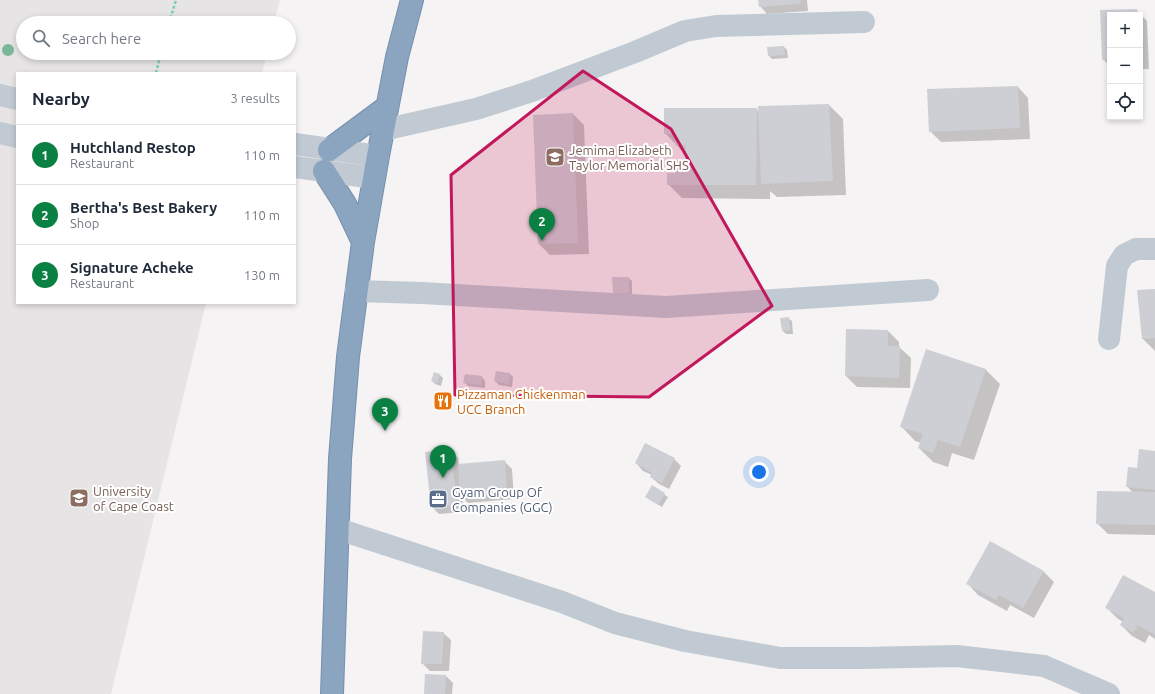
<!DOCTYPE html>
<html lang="en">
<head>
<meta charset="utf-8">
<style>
  :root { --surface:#fff; --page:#f6f6f7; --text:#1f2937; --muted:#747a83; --line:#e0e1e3; --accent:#0b8043 }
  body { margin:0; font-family:Ubuntu,sans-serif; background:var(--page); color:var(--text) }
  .controls { position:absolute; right:12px; top:12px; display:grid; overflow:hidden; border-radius:0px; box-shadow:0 2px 6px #0003 }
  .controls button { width:36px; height:36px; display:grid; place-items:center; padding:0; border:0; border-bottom:1px solid var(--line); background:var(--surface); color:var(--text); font:20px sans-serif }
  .you { position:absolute; left:759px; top:472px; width:14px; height:14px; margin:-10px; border:3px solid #fff; border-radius:50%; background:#1a73e8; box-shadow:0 0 0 6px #1a73e833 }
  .badge { display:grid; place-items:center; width:26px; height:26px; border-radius:50%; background:var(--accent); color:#fff; font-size:13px; font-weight:700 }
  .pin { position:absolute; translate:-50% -33px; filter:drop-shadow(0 1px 2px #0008) }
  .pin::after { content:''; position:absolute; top:21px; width:14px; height:12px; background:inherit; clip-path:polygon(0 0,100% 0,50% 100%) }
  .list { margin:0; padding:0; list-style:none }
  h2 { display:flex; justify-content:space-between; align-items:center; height:52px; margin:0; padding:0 16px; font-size:17px }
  h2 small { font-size:13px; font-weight:400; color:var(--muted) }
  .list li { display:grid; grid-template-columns:26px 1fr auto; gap:12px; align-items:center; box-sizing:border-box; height:60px; padding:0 16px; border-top:1px solid var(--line) }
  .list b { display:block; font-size:15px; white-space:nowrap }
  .list p { margin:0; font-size:13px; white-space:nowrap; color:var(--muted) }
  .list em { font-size:13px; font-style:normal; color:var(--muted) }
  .icon { flex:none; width:22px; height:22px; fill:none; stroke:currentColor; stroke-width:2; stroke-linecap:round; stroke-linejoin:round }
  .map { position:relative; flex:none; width:1155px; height:694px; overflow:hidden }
  .search { position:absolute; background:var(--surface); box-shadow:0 2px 6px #0003; left:16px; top:16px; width:280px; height:44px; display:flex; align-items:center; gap:10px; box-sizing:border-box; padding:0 14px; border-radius:22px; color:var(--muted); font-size:15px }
  .panel { position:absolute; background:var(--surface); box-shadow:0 2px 6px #0003; left:16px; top:72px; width:280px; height:232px; border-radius:0px }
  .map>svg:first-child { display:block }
  .education { fill:#e6e4e5 }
  .shadow { fill:#0003 }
  .building { fill:#cdcfd5 }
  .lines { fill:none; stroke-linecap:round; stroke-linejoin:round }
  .highway-casing { stroke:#7690ad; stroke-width:24 }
  .path { stroke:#7ad0a6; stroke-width:2.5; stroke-dasharray:3 2; stroke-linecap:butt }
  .minor { stroke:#c1cad2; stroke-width:22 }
  .highway { stroke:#8ba5c1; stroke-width:22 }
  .tree { fill:#7bb799 }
  .marked { fill:#c2185b; fill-opacity:0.2; stroke:#c2185b; stroke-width:3; stroke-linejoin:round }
  .labels { text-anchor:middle; stroke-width:4; stroke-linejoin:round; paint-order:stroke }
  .education-label { font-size:13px; fill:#785e54; stroke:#fff; text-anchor:start }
  .food-label { font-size:13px; fill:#c56008; stroke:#fff; text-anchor:start }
  .service-label { font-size:13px; fill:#4e5e75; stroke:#fff; text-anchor:start }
</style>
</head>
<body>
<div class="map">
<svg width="1155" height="694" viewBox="0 0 1155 694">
  <rect width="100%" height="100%" fill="#f5f3f3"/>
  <path class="education" d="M0 0H280L274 23H23V53H267L262 73H17V303H206L111 694H0Z"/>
  <path class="shadow" d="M759 0H807L808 11 767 14 760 6Z
    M1136 10 1147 21 1149 69H1140V15H1110V66L1103 59 1101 11Z
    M784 47 787 50 788 58 772 59 769 56Z
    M1018 87 1028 98 1030 139 941 142 930 131Z
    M829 105 843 119 846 195 777 197 770 191V199L682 198 668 184 686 161V155L665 133 756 109 760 113Z
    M573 114 584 125 589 254 550 255 539 244 534 116Z
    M629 278 632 281V296H617L614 293Z
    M1155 290V351L1143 339Z
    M788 318 792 321 793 334H786L783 331Z
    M888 331 899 342V347L911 358 910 388 857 387 846 376Z
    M927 350 986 370 1000 384 974 460 952 453 948 467 933 462 919 448 921 443 915 441 901 426Z
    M497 372 510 374 513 377 512 387 499 385 495 381Z
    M434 373 440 375 443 378 441 386 435 384 432 381Z
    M465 375 482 377 485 381V388L468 386 464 382Z
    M451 450 458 458 459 465 504 461 512 469 514 499 468 503 462 497 464 512 439 514 432 507 426 453Z
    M1155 452V535L1108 534 1097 523 1133 493 1127 486 1138 469Z
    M674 459 681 466 669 489 659 484 651 477 652 475 643 471 636 463Z
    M652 486 668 497 662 507 646 497Z
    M1043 571 1054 582 1034 618 1010 605 1007 611 978 595 968 584Z
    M1155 593V639L1149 635 1145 643 1132 636 1121 625 1123 622 1117 618 1106 607Z
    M443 633 451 640 449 671H430L422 663Z
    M446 676 453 683 452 694H425Z"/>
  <path class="building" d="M758 0H800L801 4 759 7Z
    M1137 9V15H1110V59L1102 60 1100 10Z
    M784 46 785 55 768 56 767 47Z
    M1018 86 1020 128 929 132 927 89Z
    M829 104 833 181 761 184 758 106Z
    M664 108H757L756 185H667V173H675V160H685L686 145H675V134H664Z
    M573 113 578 243 538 244 533 115Z
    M612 277H629V293H613Z
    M1155 289V338L1142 339 1137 290Z
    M789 317 790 330 782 331 780 318Z
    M846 329 888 330V346H900L899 378 845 376Z
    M926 349 986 369 960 447 938 440 933 453 918 448 923 434 900 427Z
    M496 371 510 373 509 384 494 381Z
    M434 372 440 374 437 383 431 381Z
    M465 374 482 376 481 385 463 383Z
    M645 443 675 458 662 483 650 477 652 473 635 463Z
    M451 449 457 505 431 508 425 452Z
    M1139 449 1155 451V490L1126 487 1128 467 1137 468Z
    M505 460 507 492 460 496 458 464Z
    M652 485 665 493 658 505 645 497Z
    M1097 491 1155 492V525L1096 524Z
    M990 541 1044 571 1023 608 999 595 996 600 966 584Z
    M1123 575 1155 592V635L1138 625 1133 633 1120 625 1124 618 1105 608Z
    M423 631 444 632 442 664H421Z
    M425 674 446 675 445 694H424Z"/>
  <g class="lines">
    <g class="highway-casing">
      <path id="highway" d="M329 150 387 107
        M324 171 345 204 363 242
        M332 694 340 459 348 357 363 242 378 156 397 57 412 0"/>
    </g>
    <path class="path" d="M169 23 176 0
      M156 73 161 53"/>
    <path class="minor" d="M0 95 17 99
      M383 130 476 109 532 91 635 52 685 31 716 26 864 22
      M0 133 17 137
      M295 144 378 156
      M295 167 374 178
      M356 291 422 293 666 307 928 290
      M1109 339 1117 266 1124 255 1136 249H1155
      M338 529 562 602 615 623 685 641 780 658H863L957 656 1044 666 1109 694"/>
    <use href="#highway" class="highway"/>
  </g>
  <circle class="tree" cx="8" cy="50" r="6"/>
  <path class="marked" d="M583 71 671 129 772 306 649 397 455 395 451 175Z"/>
  <defs>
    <g id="school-square" transform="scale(1)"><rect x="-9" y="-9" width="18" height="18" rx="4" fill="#8d6e63" stroke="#fff"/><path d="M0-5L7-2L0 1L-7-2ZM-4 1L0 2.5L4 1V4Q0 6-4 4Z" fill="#fff"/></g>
    <g id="restaurant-square" transform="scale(1)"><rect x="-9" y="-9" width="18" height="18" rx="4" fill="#e8710a" stroke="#fff"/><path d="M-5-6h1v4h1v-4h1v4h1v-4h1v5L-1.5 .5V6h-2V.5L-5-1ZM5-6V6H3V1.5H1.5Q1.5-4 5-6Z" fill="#fff"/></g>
    <g id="university-square" transform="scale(1)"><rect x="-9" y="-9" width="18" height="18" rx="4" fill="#8d6e63" stroke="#fff"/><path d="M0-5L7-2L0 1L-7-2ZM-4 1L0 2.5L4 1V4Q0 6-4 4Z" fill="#fff"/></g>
    <g id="office-square" transform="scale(1)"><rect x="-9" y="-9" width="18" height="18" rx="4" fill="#5c6f8a" stroke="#fff"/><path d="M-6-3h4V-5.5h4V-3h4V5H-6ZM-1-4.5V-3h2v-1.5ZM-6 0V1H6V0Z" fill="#fff"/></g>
  </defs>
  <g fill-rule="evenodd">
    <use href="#school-square" x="555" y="157"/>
    <use href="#restaurant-square" x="443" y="401"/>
    <use href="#university-square" x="79" y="498"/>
    <use href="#office-square" x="438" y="499"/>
  </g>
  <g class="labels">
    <g class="education-label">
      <text x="569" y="155">Jemima Elizabeth<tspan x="569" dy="15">Taylor Memorial SHS</tspan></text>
      <text x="93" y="496">University<tspan x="93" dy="15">of Cape Coast</tspan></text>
    </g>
    <g class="food-label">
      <text x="457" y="399">Pizzaman Chickenman<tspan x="457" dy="15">UCC Branch</tspan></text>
    </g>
    <g class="service-label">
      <text x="452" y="497">Gyam Group Of<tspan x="452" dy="15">Companies (GGC)</tspan></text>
    </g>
  </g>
</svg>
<div class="controls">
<button>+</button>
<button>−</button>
<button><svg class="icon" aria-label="locate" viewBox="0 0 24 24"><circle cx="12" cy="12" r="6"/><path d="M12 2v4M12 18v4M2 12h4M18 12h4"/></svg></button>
</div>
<div class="you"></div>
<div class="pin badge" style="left:443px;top:478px">1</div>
<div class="pin badge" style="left:542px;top:241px">2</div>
<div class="pin badge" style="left:385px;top:431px">3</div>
<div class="search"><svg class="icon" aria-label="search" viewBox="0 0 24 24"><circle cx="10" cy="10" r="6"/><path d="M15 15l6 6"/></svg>Search here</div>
<section class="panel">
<h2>Nearby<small>3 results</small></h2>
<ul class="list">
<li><span class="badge">1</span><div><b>Hutchland Restop</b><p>Restaurant</p></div><em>110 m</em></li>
<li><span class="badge">2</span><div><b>Bertha's Best Bakery</b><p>Shop</p></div><em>110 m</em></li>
<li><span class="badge">3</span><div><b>Signature Acheke</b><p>Restaurant</p></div><em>130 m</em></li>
</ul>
</section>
</div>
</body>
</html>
